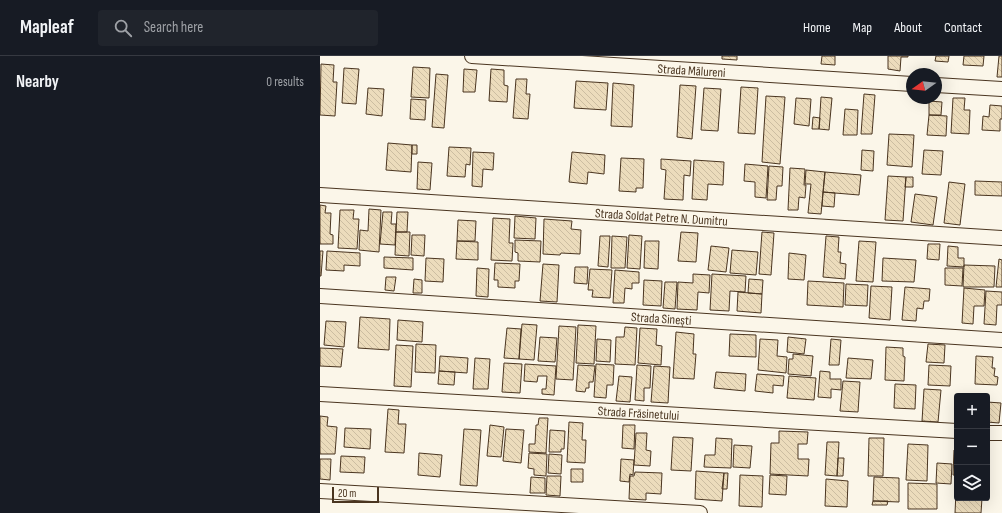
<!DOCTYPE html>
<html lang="en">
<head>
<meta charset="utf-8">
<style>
  :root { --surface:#171b24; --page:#20242c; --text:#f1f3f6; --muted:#9ea1a6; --line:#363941 }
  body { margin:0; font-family:"Sofia Sans Condensed",sans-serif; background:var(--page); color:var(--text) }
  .controls { position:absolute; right:12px; bottom:12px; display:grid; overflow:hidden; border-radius:4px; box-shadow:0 4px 16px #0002 }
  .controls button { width:36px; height:36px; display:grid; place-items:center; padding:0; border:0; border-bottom:1px solid var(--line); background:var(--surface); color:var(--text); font:20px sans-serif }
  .compass { position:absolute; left:586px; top:12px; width:36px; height:36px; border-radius:50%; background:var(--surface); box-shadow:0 4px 16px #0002; rotate:255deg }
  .scale { position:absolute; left:12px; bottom:10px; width:47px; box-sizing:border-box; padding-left:4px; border:2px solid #4a3520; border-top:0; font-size:11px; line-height:14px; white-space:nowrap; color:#4a3520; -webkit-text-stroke:3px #fbf6e9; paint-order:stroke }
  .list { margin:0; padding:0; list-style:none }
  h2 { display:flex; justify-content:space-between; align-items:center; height:52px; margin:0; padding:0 16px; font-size:17px }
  h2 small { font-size:13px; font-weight:400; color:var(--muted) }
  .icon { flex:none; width:22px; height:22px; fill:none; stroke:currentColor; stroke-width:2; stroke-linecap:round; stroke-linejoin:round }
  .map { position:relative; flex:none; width:682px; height:457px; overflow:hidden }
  header { display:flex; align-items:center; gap:24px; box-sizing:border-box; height:56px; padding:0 20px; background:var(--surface); border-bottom:1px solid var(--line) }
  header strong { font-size:19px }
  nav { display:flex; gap:22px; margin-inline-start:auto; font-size:14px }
  .search { width:280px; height:36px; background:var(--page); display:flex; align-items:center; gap:10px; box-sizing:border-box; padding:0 14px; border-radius:4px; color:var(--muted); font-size:15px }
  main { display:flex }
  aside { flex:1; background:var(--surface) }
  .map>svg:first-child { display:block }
  .building { fill:url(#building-back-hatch); stroke:#4a3520 }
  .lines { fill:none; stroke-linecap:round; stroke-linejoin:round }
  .minor-casing { stroke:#4a3520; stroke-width:16 }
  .minor { stroke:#fbf6e9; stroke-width:14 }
  .labels { text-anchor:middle; stroke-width:3; stroke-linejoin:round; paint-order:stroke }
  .street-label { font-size:13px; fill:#4a3520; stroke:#fbf6e9 }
</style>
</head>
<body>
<header>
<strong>Mapleaf</strong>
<div class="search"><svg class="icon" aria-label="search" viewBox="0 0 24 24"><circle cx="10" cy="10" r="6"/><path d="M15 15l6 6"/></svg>Search here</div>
<nav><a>Home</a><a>Map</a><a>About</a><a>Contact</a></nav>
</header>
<main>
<aside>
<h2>Nearby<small>0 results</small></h2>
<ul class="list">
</ul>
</aside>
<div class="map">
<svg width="682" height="457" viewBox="0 0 682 457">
  <defs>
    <pattern id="building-back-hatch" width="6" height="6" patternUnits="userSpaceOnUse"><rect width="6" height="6" fill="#ecdcbc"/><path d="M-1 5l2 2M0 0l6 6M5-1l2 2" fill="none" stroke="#ccbda1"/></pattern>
  </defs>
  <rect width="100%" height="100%" fill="#fbf6e9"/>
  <path class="building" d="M402 0H417V4L402 3Z
    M502 0H515V9L501 8Z
    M568 0H588V1H581L580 15 568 13Z
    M616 0H629L628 6 615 5Z
    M644 0H664L663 10 643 9Z
    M679 0H682V21H677Z
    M1 8 14 9 13 26H17L15 60 0 59Z
    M93 11 110 12 109 42 91 41Z
    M24 12 39 13 36 48 22 47Z
    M144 13 157 14 155 36H143Z
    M171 13 184 14V29L188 30 187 46 169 45Z
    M116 18 128 19 124 72 112 71Z
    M196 23H207L206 38H210L208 63 193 62Z
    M256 25 288 27 286 54 254 52Z
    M293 27 314 29 312 71 291 70Z
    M360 29 376 30 372 83 357 81Z
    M421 31 438 32 435 78 418 77Z
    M48 32 64 33 62 60 46 58Z
    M384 32 401 33 398 75 381 74Z
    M544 38 555 39 552 78H541Z
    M446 40 465 41 460 108 442 106Z
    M501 41 512 42 509 74 499 73Z
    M476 42 491 43 489 70 474 68Z
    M633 42H645L644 54H650L649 78 631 77Z
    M91 43 106 44 105 64 90 63Z
    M609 45 622 46 621 59H609Z
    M670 49 682 50V63H680V75L662 74 663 60 669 61Z
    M525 53 538 54 537 79H523Z
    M609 59 627 60 626 80 607 79Z
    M493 61 500 62 499 73H492Z
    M569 78 594 79 592 111 567 109Z
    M68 87 92 89 91 116 66 114Z
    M92 89H97V98H92Z
    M129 91 151 92 150 109 146 108 145 121 127 120Z
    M542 94 554 95 553 115 541 114Z
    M604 94 623 95 621 119 602 118Z
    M153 96 174 97 173 114 163 113 162 131 152 130Z
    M252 96 285 99 284 118 268 116 267 128 249 126Z
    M301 102 324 103 323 132H316V136L299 135Z
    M341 103 371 105 370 120 364 119 363 144 344 143 346 114 341 113Z
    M374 104 404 106 403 129 388 128 387 144 372 143Z
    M98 106 112 107 110 134 97 133Z
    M425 108 448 110 446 142 435 141V126L424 125Z
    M449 110 463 111 462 130H457L456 144H447Z
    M470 112 485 113 484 129H486L485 142 479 141 478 154H468Z
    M486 114 505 116 501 158 488 157 491 128H485Z
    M505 116 541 119 539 139 503 136Z
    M568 120 586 121 583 165 565 164Z
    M586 121H593V131H585Z
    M655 125 682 126V140L655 139Z
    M629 126 645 128 640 169 624 167Z
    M503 136 515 137 514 151 502 150Z
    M595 138 617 141 613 169 591 166Z
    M0 149 6 150 5 157H11L10 178 13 179V188H0Z
    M49 153 61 154 59 196 39 194 40 174 48 175Z
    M20 154H34L33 163H39L37 193 18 192Z
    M63 156H72L71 168H76L75 189 60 188Z
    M77 156H88L87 176H76Z
    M195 160 216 162 215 183 194 182Z
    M173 162 190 163 189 187H193L192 205 171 204Z
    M224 163 252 165 251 173 261 174 260 198 241 197 240 199 223 198Z
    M138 164 156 165 155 185H137Z
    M76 176H90L89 200 75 199Z
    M361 176 378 177 376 206 358 205Z
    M442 176 454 177 451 219 439 218Z
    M92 179H105L104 200 91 199Z
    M309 179 322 180 320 213 307 212Z
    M280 180H290L288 211 278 210Z
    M292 180 307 181 305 212H291Z
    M506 180 519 181 518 196H521L520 207 526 208 525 223 503 221Z
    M195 184 221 185 220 206 198 205V197L195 196Z
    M137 185 158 186V204L136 203Z
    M325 185H339L338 213 324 212Z
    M539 185 556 186 553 226 536 225Z
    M608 188H620L619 204 607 203Z
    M391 190 409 192 406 216 388 214Z
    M628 190 638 191V202H644V211L627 210Z
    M412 194 438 196 436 219 410 217Z
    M0 195H3L1 220H0Z
    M7 195 40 197V210L24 209V215L6 214Z
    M469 197 486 199 484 224 468 223Z
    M64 201 93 202V214L64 212Z
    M106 202 124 203 123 226 105 225Z
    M563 202 596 204 594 226 562 225Z
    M679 203 682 204V231H676Z
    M175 207 200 208 199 225H195V232L178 231V224H174Z
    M223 208 239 209 237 246 220 245Z
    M644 209 675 210 674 231H643Z
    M255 211H268L267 228 254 227Z
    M157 212 169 213 168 241 156 240Z
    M625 212H643L642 230 625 229Z
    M270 213 292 214 290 242 272 241 273 234H268Z
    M295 214 319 216V227H312V233L305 232 304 247H293Z
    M373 218 390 219 389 237 378 236 377 254 357 253 358 226 373 227Z
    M392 218 426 220 425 236 410 235 409 255 390 254Z
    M66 221H76L74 235 65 234Z
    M94 223 102 224V237H93Z
    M429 223 443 224 442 238 428 237Z
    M324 224 342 225 341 250 323 249Z
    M488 225 524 227 523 251 487 249Z
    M345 226H357L355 253 343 252Z
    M526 228 548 229 547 250 525 249Z
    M551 230 572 231 570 264 549 262Z
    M585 231 610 233 609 245H604L603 253 597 252 596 265 582 264Z
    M644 232 665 234 664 250H654L653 268 642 267Z
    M666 235 682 236V249H677L676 269 664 268Z
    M418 236 442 238 441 257 417 255Z
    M40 261 70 263 69 294 38 292Z
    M78 264 103 266 102 286 77 284Z
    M6 265 26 266 24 291 4 289Z
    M202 268 217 269 214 304 199 303Z
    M258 269 276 270 274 308 256 307Z
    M239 270 256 271 253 324 236 323Z
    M305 271 317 272 315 309 295 308 296 281H304Z
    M187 272 201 273 199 303 184 302Z
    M320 272 337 273 336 289 342 290 341 309 318 307Z
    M356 276 374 278 373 298H376L374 323 353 322Z
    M410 278 436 279V301L409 300Z
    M220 281 237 282 235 306 218 305Z
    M468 281 486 283 484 298 467 296Z
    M277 283 291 284 290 306 276 305Z
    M440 283 458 284 457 300 467 301 466 317 438 314Z
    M511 283 521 284 519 309H509Z
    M96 288 116 289 115 317 95 316Z
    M608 288 625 289 624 307 606 306Z
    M76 289 93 290 91 331 74 330Z
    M566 291 583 292V300L585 301 584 325 565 324Z
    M0 292 23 293 21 311 0 310Z
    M473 298 493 300 491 320 468 318 469 303H473Z
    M120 300 148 302 147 317 119 315Z
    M656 300 673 301 672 312H675L674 320 678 321 677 329 655 328Z
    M155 302 170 303 168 333H153Z
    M528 302 553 304 551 323 526 322Z
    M184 307 202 308 200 337 182 336Z
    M205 308 236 310 234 339 222 338V333H226L227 320H218L217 326 204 325Z
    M276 308 294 309 293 329H287L286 342 274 341Z
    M258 309 275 310 273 326H269V332H266L265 336 256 335Z
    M317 309 331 310 330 332H324V345L315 344Z
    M609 309 631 310 630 330 608 329Z
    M334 310 350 311 348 347 331 346Z
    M119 315 135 316 134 329 118 328Z
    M500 315 510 316V323H521V334L511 333V342L498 341Z
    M396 316 426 318 425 335 394 332Z
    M437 318 464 320 463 330 453 329V337L435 335Z
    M299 320 312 321 310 346 296 345Z
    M469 320 496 322 494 344 467 342Z
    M523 325 540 326 538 356 520 355Z
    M575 328 596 329 595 353 574 352Z
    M604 333 621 334 618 366 602 365Z
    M667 346 681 347 679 367 667 366Z
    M68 353 79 354 78 368H86L84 397 65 396Z
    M0 360 8 361 7 370 17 371 15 398H0Z
    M219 362H228L226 397 209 396V388H215L216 369H218Z
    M249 366 263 367 262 384H266L265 407 247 406Z
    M170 369 184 371 181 401 167 400Z
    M303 369H315L314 393 302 392Z
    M25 372 51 373 50 393 24 391Z
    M144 373 161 374 157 430 140 429Z
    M186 373 204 374 201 407 183 405Z
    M230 374 245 375 244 393H241V396H229Z
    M459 375 488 376 487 388H478V403H489L488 420 450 418 451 387H459Z
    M316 377H327L326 394 331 395 330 410 314 409Z
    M353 381 373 382 371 415 351 414Z
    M396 382 412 383 411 412 384 411 385 399H395Z
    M549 382H564L563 420H548Z
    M507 386H519L517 420 505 419Z
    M588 388 608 389 607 425 586 424Z
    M414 389 432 390 430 412 413 411Z
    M634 394 637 395V419H633Z
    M99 397 122 399 120 421 98 419Z
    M209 397 227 398 226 420 214 419V413L208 412Z
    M229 398 242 399 241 418 228 417Z
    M21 400 45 401 44 417 20 416Z
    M518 402H524L523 420H517Z
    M0 403H11L10 424 0 423Z
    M301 403 314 404 313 419 310 418 309 426 300 425Z
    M617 407 632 408 631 428 616 427Z
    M251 413H263V426H251Z
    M376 415 404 417 402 445 375 443Z
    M315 416 342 417 341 438 326 437V444L309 443 310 420H314Z
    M404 417H408L407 433H402Z
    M420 419 443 420 442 451 419 450Z
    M450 419 467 420 466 439 449 438Z
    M227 420H241L240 440 226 439Z
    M211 421 225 422V437H210Z
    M554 421 579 422V446L553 445Z
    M506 423 528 425 527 451 505 450Z
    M588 427 617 428V453H588Z
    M636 436 637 442H662L661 457H635Z
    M553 445H568L567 449H552Z"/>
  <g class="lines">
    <g class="minor-casing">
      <g id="minor">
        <path id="s1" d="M152 0 592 28"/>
        <path d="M616 29 682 33"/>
        <path id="s2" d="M0 139 682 182"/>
        <path id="s3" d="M0 240 682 284"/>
        <path id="s4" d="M0 338 637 375"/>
        <path d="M667 377H682"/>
        <path d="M0 435 380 457"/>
      </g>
    </g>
    <use href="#minor" class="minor"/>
  </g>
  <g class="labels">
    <g class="street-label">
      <text dy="5" stroke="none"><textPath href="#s1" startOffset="220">Strada Mălureni</textPath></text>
      <text dy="5" stroke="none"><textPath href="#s2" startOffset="342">Strada Soldat Petre N. Dumitru</textPath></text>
      <text dy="5" stroke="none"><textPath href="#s3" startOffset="342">Strada Sinești</textPath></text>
      <text dy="5" stroke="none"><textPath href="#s4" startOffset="319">Strada Frăsinetului</textPath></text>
    </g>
  </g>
</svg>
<div class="controls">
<button>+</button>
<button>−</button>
<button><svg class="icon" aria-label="layers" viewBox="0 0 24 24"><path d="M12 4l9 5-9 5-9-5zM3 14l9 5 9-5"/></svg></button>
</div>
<svg class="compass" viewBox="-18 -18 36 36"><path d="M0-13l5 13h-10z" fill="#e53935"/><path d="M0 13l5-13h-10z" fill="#9ea1a6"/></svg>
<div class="scale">20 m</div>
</div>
</main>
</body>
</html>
